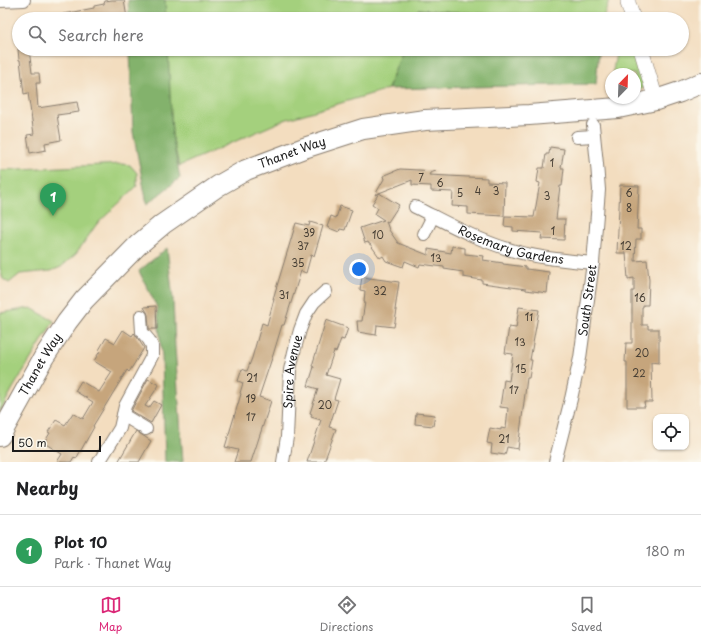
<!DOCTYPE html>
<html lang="en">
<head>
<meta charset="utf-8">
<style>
  :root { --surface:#fff; --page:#f2f2f2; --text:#202124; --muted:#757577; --line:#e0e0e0; --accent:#db2777 }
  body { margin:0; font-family:"Playpen Sans",sans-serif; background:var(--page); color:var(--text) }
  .controls { position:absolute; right:12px; bottom:12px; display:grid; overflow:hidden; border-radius:8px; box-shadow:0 1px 3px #0004 }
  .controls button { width:36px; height:36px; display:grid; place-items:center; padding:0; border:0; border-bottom:1px solid var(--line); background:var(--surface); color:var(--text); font:20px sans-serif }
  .compass { position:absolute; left:605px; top:68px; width:36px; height:36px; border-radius:50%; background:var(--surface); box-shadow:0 1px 3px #0004; rotate:23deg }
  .scale { position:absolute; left:12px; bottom:10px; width:89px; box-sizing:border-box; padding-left:4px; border:2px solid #1c1c1c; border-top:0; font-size:11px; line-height:14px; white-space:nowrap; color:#1c1c1c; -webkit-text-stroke:3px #fbf7ec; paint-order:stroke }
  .you { position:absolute; left:359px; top:269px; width:14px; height:14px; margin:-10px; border:3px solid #fff; border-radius:50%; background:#1a73e8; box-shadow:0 0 0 6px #1a73e833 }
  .badge { display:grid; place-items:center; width:26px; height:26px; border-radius:50%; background:var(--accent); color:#fff; font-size:13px; font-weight:700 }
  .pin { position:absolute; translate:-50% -33px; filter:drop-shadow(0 1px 2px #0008) }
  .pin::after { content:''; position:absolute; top:21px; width:14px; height:12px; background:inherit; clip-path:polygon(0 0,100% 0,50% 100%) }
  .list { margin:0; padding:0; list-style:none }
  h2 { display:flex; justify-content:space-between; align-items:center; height:52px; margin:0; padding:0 16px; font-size:17px }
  h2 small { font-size:13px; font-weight:400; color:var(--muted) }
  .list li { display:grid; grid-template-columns:26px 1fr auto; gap:12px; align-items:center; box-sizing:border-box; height:72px; padding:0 16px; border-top:1px solid var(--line) }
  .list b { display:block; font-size:15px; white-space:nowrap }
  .list p { margin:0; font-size:13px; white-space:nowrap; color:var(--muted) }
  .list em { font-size:13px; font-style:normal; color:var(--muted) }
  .icon { flex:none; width:22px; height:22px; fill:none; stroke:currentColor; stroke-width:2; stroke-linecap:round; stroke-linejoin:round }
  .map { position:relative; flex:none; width:701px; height:462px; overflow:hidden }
  .search { position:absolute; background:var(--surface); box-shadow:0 1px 3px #0004; left:12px; right:12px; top:12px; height:44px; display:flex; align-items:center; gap:10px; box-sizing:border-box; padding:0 14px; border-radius:22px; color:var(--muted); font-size:15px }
  .sheet { height:124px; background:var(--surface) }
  nav { display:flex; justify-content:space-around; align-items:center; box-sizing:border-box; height:56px; border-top:1px solid var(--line); background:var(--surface); font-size:11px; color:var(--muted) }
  nav a { display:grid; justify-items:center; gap:2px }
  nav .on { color:var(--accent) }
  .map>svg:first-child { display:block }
  .green { fill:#a4d07d; stroke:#60764c }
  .forest { fill:#83b26c; stroke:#506744 }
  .building { fill:#c6a57b }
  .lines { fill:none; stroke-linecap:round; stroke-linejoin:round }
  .minor-casing { stroke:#887c6e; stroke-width:14 }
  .tertiary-casing { stroke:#887c6e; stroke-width:16 }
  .primary-casing { stroke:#887c6e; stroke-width:22 }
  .minor { stroke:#fff; stroke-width:12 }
  .tertiary { stroke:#fff; stroke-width:15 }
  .primary { stroke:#fff; stroke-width:20 }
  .labels { text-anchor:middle; stroke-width:3.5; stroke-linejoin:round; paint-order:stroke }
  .number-label { font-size:10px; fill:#463e34 }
  .street-label { font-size:12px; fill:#1c1c1c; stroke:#fbf7ec }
</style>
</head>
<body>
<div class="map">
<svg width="701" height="462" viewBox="0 0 701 462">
  <rect width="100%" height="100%" fill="#fbf7ec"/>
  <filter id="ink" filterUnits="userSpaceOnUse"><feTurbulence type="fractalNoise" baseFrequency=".025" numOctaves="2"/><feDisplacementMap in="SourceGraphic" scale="8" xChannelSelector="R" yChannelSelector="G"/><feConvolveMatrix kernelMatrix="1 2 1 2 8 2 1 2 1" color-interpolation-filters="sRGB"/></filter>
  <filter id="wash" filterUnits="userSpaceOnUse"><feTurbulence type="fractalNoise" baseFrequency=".012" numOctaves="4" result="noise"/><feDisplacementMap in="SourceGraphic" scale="16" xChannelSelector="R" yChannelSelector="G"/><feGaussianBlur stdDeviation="0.9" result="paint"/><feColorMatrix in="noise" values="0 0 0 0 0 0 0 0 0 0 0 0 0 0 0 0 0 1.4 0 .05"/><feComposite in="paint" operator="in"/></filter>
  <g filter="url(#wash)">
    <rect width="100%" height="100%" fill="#f3ddbf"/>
    <path class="green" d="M164 0H609L603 19H542L419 9 415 19H165Z
      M167 49H403L388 89 284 120 179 166 172 135Z
      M617 49H643L652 85 635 91V74H614L613 70Z
      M122 164 130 165 137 173V186L96 225 76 254 61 267 51 271 20 274 9 283 3 279 0 268V170Z
      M31 308 54 321 13 388 0 412V313Z"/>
    <path class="forest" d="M128 0H165L166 19H129Z
      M418 9 542 19H415Z
      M130 49H168L172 135 180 178 147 204 133 132Z
      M403 49H599L596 84 388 89Z
      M167 248 173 299 175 347 183 462H165L162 357 157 307 139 271Z"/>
    <g id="blocks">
      <path class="building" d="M112 0H124L127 18 120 19H63V14L94 8V6L104 4 105 1Z
        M18 49H29L32 73H39L40 83H36L38 108 77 102 79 112 57 115 61 140 45 143 46 150 30 153 27 135 34 134 28 93 24 94 20 60H19Z
        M550 147 564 149 561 168H564L562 186H560L556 219H565L564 240 541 239 542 233 513 231V227L504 226 505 216 534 217 540 183 537 182 539 168H544L546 154H549Z
        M400 169 436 171 430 173 429 175 487 178V182L505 183 504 216 468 214V207L452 206 453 192 431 191V186L412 185V180L379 193 399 205 388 222 386 221 389 230 398 243 428 255V249L451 253 452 246 465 248V254L484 256 483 260 503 263V264L526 267V269L549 272 547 293 526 290V289L482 283V280L463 277V272L444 269V267L420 264 419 267 405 261 403 267 386 261 383 256 380 258 370 244H369L368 242 365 243 360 228 384 220 375 214 378 208 372 204 379 193 375 195 384 179 383 176Z
        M620 185 639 186 637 229H641V239H636L635 261 647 260 649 280 648 305H643V307H642V325H648V329H659V363L651 362 652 402H644L645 407H627V362H625L626 343H632V291H634V278L628 279 626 253H617Z
        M340 206 352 210 345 230 340 229 339 232 327 227 331 216 336 218Z
        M310 222 323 226 314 256 311 255 306 273 301 271 284 325H282L273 355 259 397 271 401 251 462H234L238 450 225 447 241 394 240 393 243 383 238 381 242 369 247 371 252 358 262 323 267 325 274 299H273L296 223 309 226Z
        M362 277 399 282 395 310H397L394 327 377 325 376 335 358 332 357 321H362L365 302H364L365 291 360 290Z
        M156 306 157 329H149L148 315 147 312 145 309 144 307Z
        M519 307 539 310 530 360H532L529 378H527L518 449 507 447 505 455 491 453 492 444 487 443 490 428 501 430V428L506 429 508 408 500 407 504 380 509 381 513 354 505 353 509 327 516 328Z
        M326 320 348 328 344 340 341 339 336 352 334 351 326 375 340 379 334 399 338 400 329 427 336 429 324 462H307L321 420 311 417 312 414 310 413 318 389 308 386 314 367 312 366Z
        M123 330 132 336 134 333 135 334 144 348 129 372 127 370 93 426 94 427 76 459 74 457 71 462H57L62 454 44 443 50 433 48 432 56 420 65 425 73 413 83 419 93 402 75 391 81 381 99 392 112 372 94 361 100 351 99 350 106 338 115 343Z
        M148 379 159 385 145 406 149 408 154 401 161 405 151 423 131 411Z
        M416 413 435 415 433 426 415 424Z
        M136 431 151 441 139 462H118Z"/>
    </g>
  </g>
  <g filter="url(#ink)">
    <use href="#blocks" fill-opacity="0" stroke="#887c6e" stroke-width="1"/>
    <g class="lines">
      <g class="minor-casing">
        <g id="minor">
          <path d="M0 1 24 0"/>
          <path d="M577 137 594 136"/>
          <path id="s1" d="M415 207C445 222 475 239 508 249 535 258 564 260 593 263"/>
          <path d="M424 234 433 216"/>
          <path d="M123 415 146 429"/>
          <path d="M99 462 120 428 125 406 152 356V346L149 340 142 332 141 316"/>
          <path id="s2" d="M283 462 287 437 290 370 294 352 300 330 306 314 314 302 326 291"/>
          <path id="s3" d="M555 462 571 399 580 358 593 263 599 190 597 164 593 125"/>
        </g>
      </g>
      <g class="tertiary-casing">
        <path id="tertiary" d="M628 0V3L633 19
          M641 49 656 100"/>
      </g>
      <g class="primary-casing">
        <g id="primary">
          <path id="s4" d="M0 436 44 357 67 322 84 300 138 245 163 224 218 186 246 170 304 148 363 129 425 120 529 115 618 108 656 100 680 92 701 83"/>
        </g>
      </g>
      <use href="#minor" class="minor"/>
      <use href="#tertiary" class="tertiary"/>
      <use href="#primary" class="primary"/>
    </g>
  </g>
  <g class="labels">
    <g class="number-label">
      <text x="552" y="167">1</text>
      <text x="421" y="182">7</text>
      <text x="440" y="187">6</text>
      <text x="478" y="195">4</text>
      <text x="496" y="195">3</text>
      <text x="460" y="197">5</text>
      <text x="629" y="197">6</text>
      <text x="547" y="200">3</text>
      <text x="629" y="212">8</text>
      <text x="553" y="235">1</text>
      <text x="309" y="237">39</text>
      <text x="378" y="239">10</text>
      <text x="303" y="250">37</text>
      <text x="626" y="250">12</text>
      <text x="436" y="262">13</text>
      <text x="298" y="267">35</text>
      <text x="380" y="295">32</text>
      <text x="284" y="299">31</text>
      <text x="640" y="302">16</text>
      <text x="529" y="321">11</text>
      <text x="520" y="346">13</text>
      <text x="642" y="357">20</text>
      <text x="521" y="373">15</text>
      <text x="639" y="377">22</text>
      <text x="252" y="382">21</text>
      <text x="514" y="394">17</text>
      <text x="251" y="403">19</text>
      <text x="325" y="409">20</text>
      <text x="251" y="421">17</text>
      <text x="504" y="443">21</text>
    </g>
    <g class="street-label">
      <text dy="4" stroke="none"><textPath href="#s4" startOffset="418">Thanet Way</textPath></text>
      <text dy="4" stroke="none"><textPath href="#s1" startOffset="104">Rosemary Gardens</textPath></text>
      <text dy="4" stroke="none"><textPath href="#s3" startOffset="165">South Street</textPath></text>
      <text dy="4" stroke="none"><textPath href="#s4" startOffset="82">Thanet Way</textPath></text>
      <text dy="4" stroke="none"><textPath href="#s2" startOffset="91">Spire Avenue</textPath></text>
    </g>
  </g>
</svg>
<div class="controls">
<button><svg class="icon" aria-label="locate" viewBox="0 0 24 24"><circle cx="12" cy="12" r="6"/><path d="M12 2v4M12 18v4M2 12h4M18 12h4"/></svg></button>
</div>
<svg class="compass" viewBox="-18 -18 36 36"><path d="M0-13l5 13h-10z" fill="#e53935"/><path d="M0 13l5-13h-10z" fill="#757577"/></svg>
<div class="scale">50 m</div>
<div class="you"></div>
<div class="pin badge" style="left:53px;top:216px;background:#2e9e5b">1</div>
<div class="search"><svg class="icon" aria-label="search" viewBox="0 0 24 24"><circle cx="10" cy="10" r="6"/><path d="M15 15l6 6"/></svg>Search here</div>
</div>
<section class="sheet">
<h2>Nearby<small></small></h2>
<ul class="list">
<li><span class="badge" style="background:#2e9e5b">1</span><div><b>Plot 10</b><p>Park · Thanet Way</p></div><em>180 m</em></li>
</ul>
</section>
<nav>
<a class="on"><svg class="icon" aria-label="map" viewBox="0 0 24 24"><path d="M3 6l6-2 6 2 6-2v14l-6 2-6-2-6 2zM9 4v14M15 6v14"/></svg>Map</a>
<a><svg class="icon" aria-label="directions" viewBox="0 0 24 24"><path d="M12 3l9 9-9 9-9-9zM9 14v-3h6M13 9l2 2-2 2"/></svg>Directions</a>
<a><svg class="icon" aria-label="saved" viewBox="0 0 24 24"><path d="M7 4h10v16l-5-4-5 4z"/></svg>Saved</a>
</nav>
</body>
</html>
